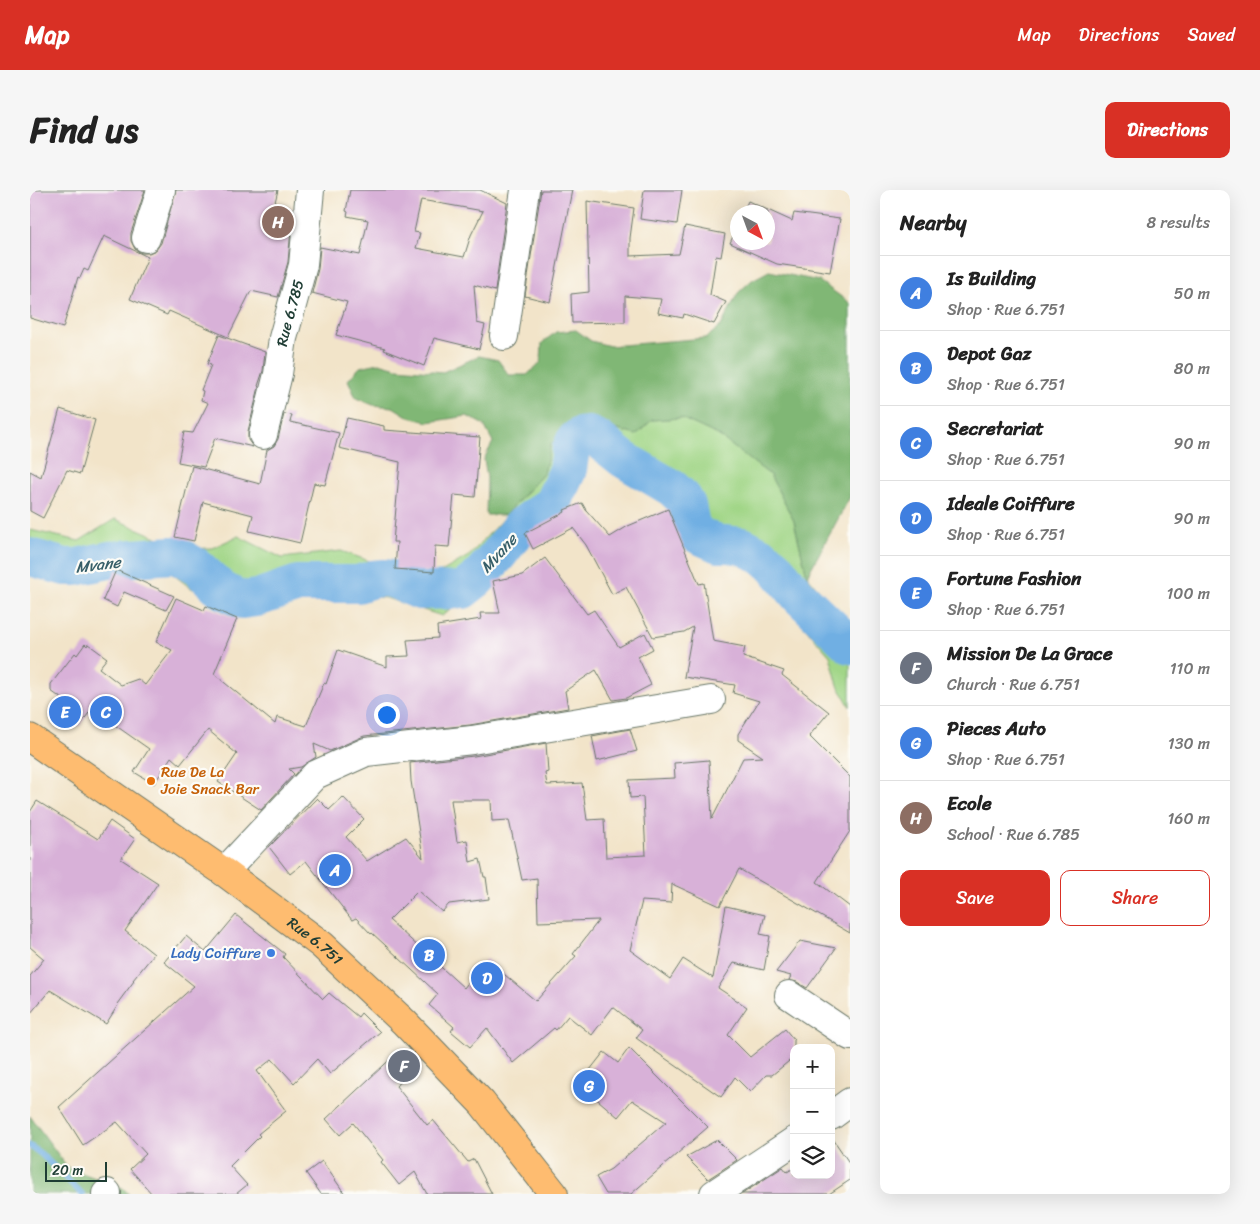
<!DOCTYPE html>
<html lang="en">
<head>
<meta charset="utf-8">
<style>
  :root { --surface:#fff; --page:#f6f6f6; --text:#222; --muted:#767676; --line:#e0e0e0; --accent:#d93025 }
  body { margin:0; font-family:Sriracha,sans-serif; background:var(--page); color:var(--text) }
  .controls { position:absolute; right:15px; bottom:15px; display:grid; overflow:hidden; border-radius:10px; box-shadow:0 5px 20px #0002 }
  .controls button { width:45px; height:45px; display:grid; place-items:center; padding:0; border:0; border-bottom:1px solid var(--line); background:var(--surface); color:var(--text); font:25px sans-serif }
  .compass { position:absolute; left:700px; top:15px; width:45px; height:45px; border-radius:50%; background:var(--surface); box-shadow:0 5px 20px #0002; rotate:139deg }
  .scale { position:absolute; left:15px; bottom:12px; width:62px; box-sizing:border-box; padding-left:5px; border:2px solid #1f3d34; border-top:0; font-size:14px; line-height:18px; white-space:nowrap; color:#1f3d34; -webkit-text-stroke:4px #fdfcf7; paint-order:stroke }
  .you { position:absolute; left:356px; top:524px; width:18px; height:18px; margin:-12px; border:4px solid #fff; border-radius:50%; background:#1a73e8; box-shadow:0 0 0 8px #1a73e833 }
  .badge { display:grid; place-items:center; width:32px; height:32px; border-radius:50%; background:var(--accent); color:#fff; font-size:16px; font-weight:700 }
  .pin { position:absolute; translate:-50% -50%; border:2px solid #fff; box-shadow:0 1px 5px #0006 }
  .list { margin:0; padding:0; list-style:none }
  h2 { display:flex; justify-content:space-between; align-items:center; height:65px; margin:0; padding:0 20px; font-size:21px }
  h2 small { font-size:16px; font-weight:400; color:var(--muted) }
  .list li { display:grid; grid-template-columns:32px 1fr auto; gap:15px; align-items:center; box-sizing:border-box; height:75px; padding:0 20px; border-top:1px solid var(--line) }
  .list b { display:block; font-size:19px; white-space:nowrap }
  .list p { margin:0; font-size:16px; white-space:nowrap; color:var(--muted) }
  .list em { font-size:16px; font-style:normal; color:var(--muted) }
  .actions { display:flex; gap:10px; padding:15px 20px }
  .actions a { flex:1; padding:11px 0; border:1px solid var(--accent); border-radius:10px; text-align:center; font-size:18px; color:var(--accent) }
  .actions .main { background:var(--accent); color:#fff }
  .icon { flex:none; width:28px; height:28px; fill:none; stroke:currentColor; stroke-width:2; stroke-linecap:round; stroke-linejoin:round }
  .map { position:relative; flex:none; width:820px; height:1004px; overflow:hidden; border-radius:10px }
  header { display:flex; align-items:center; gap:30px; box-sizing:border-box; height:70px; padding:0 25px; background:var(--accent); color:#fff }
  header strong { font-size:24px }
  nav { display:flex; gap:28px; margin-inline-start:auto; font-size:18px }
  .intro { display:flex; align-items:center; justify-content:space-between; box-sizing:border-box; height:120px; padding:0 30px }
  h1 { margin:0; font-size:35px }
  .button { padding:12px 22px; border-radius:10px; background:var(--accent); color:#fff; font-size:18px; font-weight:700 }
  main { display:flex; gap:30px; padding:0 30px }
  aside { flex:1; background:var(--surface); border-radius:10px; box-shadow:0 5px 20px #0002 }
  .map>svg:first-child { display:block }
  .green { fill:#a1d687; stroke:#608a5e }
  .forest { fill:#80b774; stroke:#507a54 }
  .lines { fill:none; stroke-linecap:round; stroke-linejoin:round }
  .stream { stroke:#70afe3; stroke-width:6 }
  .river { stroke:#70afe3; stroke-width:38 }
  .building { fill:#d8b1d8; fill-rule:evenodd }
  .minor-casing { stroke:#697768; stroke-width:30 }
  .major-casing { stroke:#697768; stroke-width:30 }
  .minor { stroke:#fff; stroke-width:28 }
  .major { stroke:#febc70; stroke-width:28 }
  .food-dot { fill:#e8710a; stroke:#fdfcf7; stroke-width:2 }
  .shop-dot { fill:#3f7fe0; stroke:#fdfcf7; stroke-width:2 }
  .labels { text-anchor:middle; stroke-width:4.5; stroke-linejoin:round; paint-order:stroke }
  .street-label { font-size:15px; fill:#1f3d34; stroke:#fdfcf7 }
  .food-label { font-size:15px; fill:#c56008; stroke:#fdfcf7; text-anchor:start }
  .shop-label { font-size:15px; fill:#366cbe; stroke:#fdfcf7; text-anchor:end }
  .water-label { font-size:16px; font-style:italic; fill:#375f69; stroke:#fdfcf7 }
</style>
</head>
<body>
<header>
<strong>Map</strong>
<nav><a>Map</a><a>Directions</a><a>Saved</a></nav>
</header>
<div class="intro"><h1>Find us</h1><a class="button">Directions</a></div>
<main>
<div class="map">
<svg width="820" height="1004" viewBox="0 0 820 1004">
  <rect width="100%" height="100%" fill="#fdfcf7"/>
  <filter id="ink" filterUnits="userSpaceOnUse"><feTurbulence type="fractalNoise" baseFrequency=".02" numOctaves="2"/><feDisplacementMap in="SourceGraphic" scale="10" xChannelSelector="R" yChannelSelector="G"/><feConvolveMatrix kernelMatrix="1 2 1 2 8 2 1 2 1" color-interpolation-filters="sRGB"/></filter>
  <filter id="wash" filterUnits="userSpaceOnUse"><feTurbulence type="fractalNoise" baseFrequency=".0096" numOctaves="4" result="noise"/><feDisplacementMap in="SourceGraphic" scale="20" xChannelSelector="R" yChannelSelector="G"/><feGaussianBlur stdDeviation="1.12" result="paint"/><feColorMatrix in="noise" values="0 0 0 0 0 0 0 0 0 0 0 0 0 0 0 0 0 1.4 0 .05"/><feComposite in="paint" operator="in"/></filter>
  <g filter="url(#wash)">
    <rect width="100%" height="100%" fill="#f2e4c9"/>
    <path class="green" d="M651 228 688 245 740 285 764 331 777 386 820 435V517L808 495 800 466 721 376 690 366 668 354 657 344 641 314 612 294 588 284 565 266 556 263 546 289 531 313 492 342 481 367 412 426 356 408 336 406 205 418 161 398 137 380 108 371 35 389 0 384V340L49 351 85 329 154 359 182 358 208 346 252 368 311 361 396 391 440 365 514 283 521 254 549 229 606 245 622 230Z"/>
    <path class="forest" d="M739 81 789 91 820 113V307L777 386 764 331 740 285 688 245 651 228 622 230 606 245 549 229 521 254 514 283 475 325H456L457 288 454 269 463 252 454 235 437 226 398 232 379 227 363 217 343 215 326 208 318 190 330 177 349 173 367 178 413 182 449 166 468 170 479 185H497L511 172 512 153 526 142 546 140 561 151 580 156 676 148 691 136 708 103 722 90Z
      M0 926 38 978 93 998 99 1004H0Z"/>
    <g class="lines">
      <path class="stream" d="M0 956 11 964 52 1004"/>
      <path class="river" d="M0 367 35 377H46L79 370 142 365 150 367 167 377 192 400 212 410 227 408 268 394H328L343 389 353 388 362 389 390 401 433 400 447 389 469 364 490 337 522 314 538 280 541 259 545 250 550 246 559 245 568 249 593 269 642 298 653 308 657 315 661 335 668 345 688 354H696L713 356 732 366 745 377 769 406 820 455"/>
    </g>
    <g id="blocks">
      <path class="building" d="M0 0H115L101 43V51L105 59 111 63H119L126 60 131 53 146 0H248L244 16 263 19 258 72 248 107 221 101 198 147 139 121 137 125 100 109 118 67 74 46 58 81 54 79 50 88 48 87 33 138 0 128Z
        M320 0H450L477 13 465 101 444 95 447 133 455 135 449 159 404 148 394 176 354 160 355 158 306 145 317 112 282 103 288 79 290 57 330 65 338 30 317 26 318 22 316 21ZM391 10 453 21 441 45 434 67 386 58 390 43 384 42Z
        M511 0H542L520 112 495 106Z
        M614 0H652L647 34 610 29Z
        M557 11 604 18 600 48V66L649 64 655 36 695 44 691 67 686 66 680 105 696 112 684 134 654 124 653 128 628 123 631 109 595 106V132L542 133 541 104 559 102Z
        M718 11 762 31 764 23 810 29 800 82 747 74 700 53 708 35V52H738V22H713Z
        M189 145 235 162 233 181 228 196 229 197 218 241V250L223 257 185 248 174 277 148 272 154 242 163 243 178 213 171 210 173 201 171 200 181 175 177 174Z
        M30 219 65 230 50 284 37 280 13 328 0 321V281L11 287Z
        M254 224 262 225 260 232 309 243 295 295 284 293 270 353 219 341 223 325 173 312 164 351 145 347 162 276 230 294 237 260 244 256 248 249Z
        M317 228 354 236V240L450 247 445 307 424 305 419 357 405 356 404 382 365 379 367 352H363L370 272 309 258Z
        M552 313 556 320 580 347 598 336 638 319 669 394 674 393 683 451 715 457 713 467 754 481 752 485 799 522 779 546 820 587V641L787 692 820 717V743L709 679 690 716 642 694 641 713 612 711 600 760 640 789 653 769 683 788 696 716 735 725 730 744 740 746 734 780 704 773 688 798 717 817 698 845 720 867 755 839 764 850V867L742 885H736L720 902 705 887 691 907 606 848 612 840 583 817 562 845 538 826 526 840 524 838 483 873 457 838 440 857 421 841 424 837 399 815 408 804 342 743 341 744 326 728 322 730 276 671 260 684 239 657 287 608 299 620 313 607 334 629 316 647 337 671 376 647 393 668 381 591 380 573 444 566 516 553 518 582 515 583 517 595 552 593 557 630 574 629 576 667 616 665 613 607 600 608 599 590 645 588 644 573 679 570 682 629 713 568 733 567 708 550V544L729 511 703 503 705 495 654 487 663 437 654 442 623 447 596 397 582 404 556 355 543 338 503 359 495 343 535 322 534 320ZM421 610H461L462 631 479 630 492 690 507 688 508 732 569 730 543 764 546 766 506 811 456 769 434 798 359 730 388 701 412 722 419 714 459 709 456 687H454L450 669 440 672 437 650 427 652Z
        M515 368 557 424 564 420 589 457 615 443 623 459 608 467 621 495 596 508 583 510 566 480 535 501 538 518 440 535 334 546 300 561 284 554 286 567 271 577 259 579 264 584 231 620 188 592 207 564 178 540 150 575 141 567 124 594 104 582 119 559 62 519 49 536 32 522 38 513 21 501V494L45 463 47 465 55 454 57 456 58 454 77 468 69 478 91 495 108 489 115 495 142 460 126 452 146 408 174 420 176 416 207 429 184 484 245 534 247 527 276 536 294 493 296 494 308 460 357 477V467L379 466 377 450 408 448 407 436 451 429 450 423H470L463 391 492 385Z
        M86 380 144 406 136 420 94 402 87 417 73 410Z
        M600 539 607 561 567 571 562 546Z
        M7 611 68 649 80 631 105 649 91 669 128 693 95 741 124 764 103 790 104 791 87 814 88 815 76 834 20 800 0 824V786L14 769 0 757V622Z
        M206 725 255 764 253 767 293 809 299 803 328 827 331 823 350 842 300 884 287 869 264 893 242 869 227 881 256 921 228 944 230 946 200 976 217 995 206 1004H122L100 979 116 964 87 932 53 955 29 917 164 796 134 772 156 746 175 762Z
        M770 751 806 758 777 798 767 792 759 790 761 786 746 782Z
        M599 858 678 937 601 1004H576L566 987 581 979 636 932 602 910 588 927 549 894 574 862 588 873Z
        M368 862 384 881 366 896 397 935 403 930 438 972 444 969 462 1004H397L385 982 369 995 351 972 353 970 323 933 310 945 296 929Z
        M801 946 820 974V990L799 1004H712L753 977 757 982 764 978V985H801Z
        M687 950 707 970 678 989 656 967Z
        M292 971 315 1004H291L276 983Z"/>
    </g>
  </g>
  <g filter="url(#ink)">
    <use href="#blocks" fill-opacity="0" stroke="#697768" stroke-width="1"/>
    <g class="lines">
      <g class="minor-casing">
        <g id="minor">
          <path d="M116 48 131 0"/>
          <path d="M474 146 495 0"/>
          <path id="s1" d="M233 245 248 184 253 148 273 75 280 0"/>
          <path d="M194 682 285 585 336 562 442 550 681 510"/>
          <path d="M759 805 820 846"/>
          <path d="M801 926 820 912"/>
          <path d="M76 1004 77 1003"/>
          <path d="M684 1004 764 951"/>
        </g>
      </g>
      <g class="major-casing">
        <g id="major">
          <path id="s2" d="M0 548 194 682 292 755 374 832 452 913 524 1004"/>
        </g>
      </g>
      <use href="#minor" class="minor"/>
      <use href="#major" class="major"/>
    </g>
  </g>
  <circle class="food-dot" cx="121" cy="591" r="5"/>
  <circle class="shop-dot" cx="241" cy="763" r="5"/>
  <g class="labels">
    <g class="street-label">
      <text dy="5" stroke="none"><textPath href="#s1" startOffset="125">Rue 6.785</textPath></text>
      <text dy="5" stroke="none"><textPath href="#s2" startOffset="350">Rue 6.751</textPath></text>
    </g>
    <g class="food-label">
      <text x="131" y="587">Rue De La<tspan x="131" dy="17">Joie Snack Bar</tspan></text>
    </g>
    <g class="shop-label">
      <text x="231" y="768">Lady Coiffure</text>
    </g>
    <g class="water-label">
      <text transform="translate(468 363) rotate(-48)" y="6">Mvane</text>
      <text transform="translate(68 374) rotate(-7)" y="6">Mvane</text>
    </g>
  </g>
</svg>
<div class="controls">
<button>+</button>
<button>−</button>
<button><svg class="icon" aria-label="layers" viewBox="0 0 24 24"><path d="M12 4l9 5-9 5-9-5zM3 14l9 5 9-5"/></svg></button>
</div>
<svg class="compass" viewBox="-18 -18 36 36"><path d="M0-13l5 13h-10z" fill="#e53935"/><path d="M0 13l5-13h-10z" fill="#767676"/></svg>
<div class="scale">20 m</div>
<div class="you"></div>
<div class="pin badge" style="left:305px;top:680px;background:#3f7fe0">A</div>
<div class="pin badge" style="left:399px;top:765px;background:#3f7fe0">B</div>
<div class="pin badge" style="left:76px;top:522px;background:#3f7fe0">C</div>
<div class="pin badge" style="left:457px;top:788px;background:#3f7fe0">D</div>
<div class="pin badge" style="left:35px;top:522px;background:#3f7fe0">E</div>
<div class="pin badge" style="left:374px;top:876px;background:#6b7280">F</div>
<div class="pin badge" style="left:559px;top:896px;background:#3f7fe0">G</div>
<div class="pin badge" style="left:248px;top:32px;background:#8d6e63">H</div>
</div>
<aside>
<h2>Nearby<small>8 results</small></h2>
<ul class="list">
<li><span class="badge" style="background:#3f7fe0">A</span><div><b>Is Building</b><p>Shop · Rue 6.751</p></div><em>50 m</em></li>
<li><span class="badge" style="background:#3f7fe0">B</span><div><b>Depot Gaz</b><p>Shop · Rue 6.751</p></div><em>80 m</em></li>
<li><span class="badge" style="background:#3f7fe0">C</span><div><b>Secretariat</b><p>Shop · Rue 6.751</p></div><em>90 m</em></li>
<li><span class="badge" style="background:#3f7fe0">D</span><div><b>Ideale Coiffure</b><p>Shop · Rue 6.751</p></div><em>90 m</em></li>
<li><span class="badge" style="background:#3f7fe0">E</span><div><b>Fortune Fashion</b><p>Shop · Rue 6.751</p></div><em>100 m</em></li>
<li><span class="badge" style="background:#6b7280">F</span><div><b>Mission De La Grace</b><p>Church · Rue 6.751</p></div><em>110 m</em></li>
<li><span class="badge" style="background:#3f7fe0">G</span><div><b>Pieces Auto</b><p>Shop · Rue 6.751</p></div><em>130 m</em></li>
<li><span class="badge" style="background:#8d6e63">H</span><div><b>Ecole</b><p>School · Rue 6.785</p></div><em>160 m</em></li>
</ul>
<div class="actions"><a class="main">Save</a><a>Share</a></div>
</aside>
</main>
</body>
</html>
